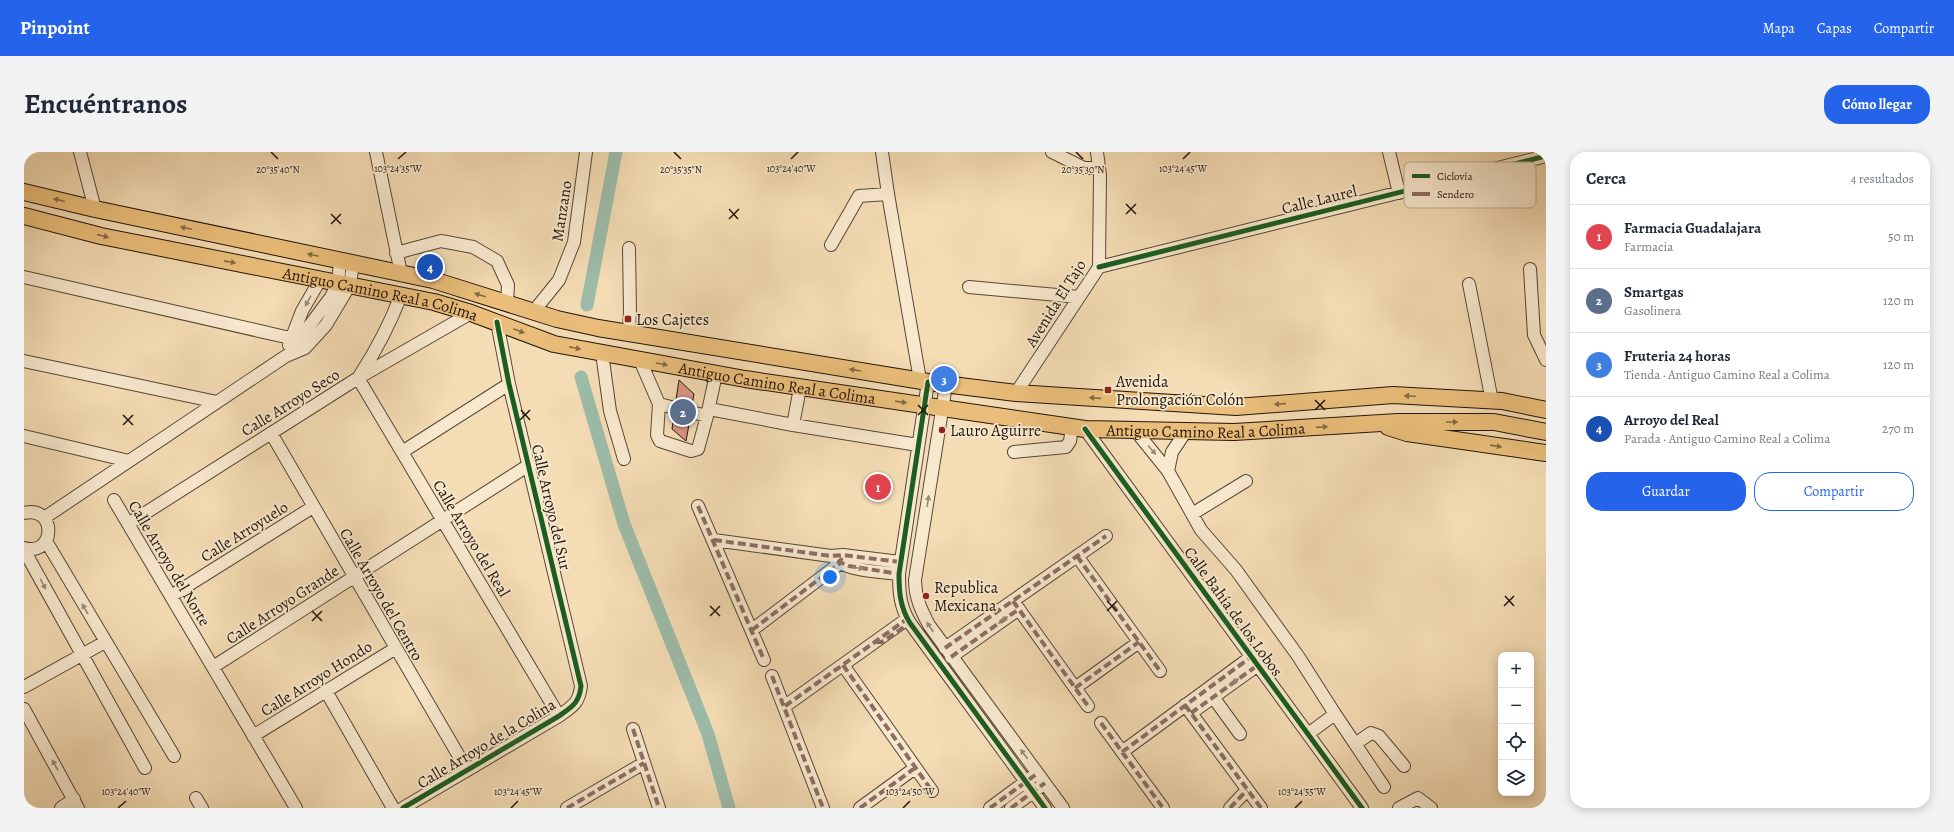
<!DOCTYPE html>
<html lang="es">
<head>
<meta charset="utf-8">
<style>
  :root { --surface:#fff; --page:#f2f2f3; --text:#1f2937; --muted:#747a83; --line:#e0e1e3; --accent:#2563eb }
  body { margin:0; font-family:Alegreya,serif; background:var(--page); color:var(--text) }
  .controls { position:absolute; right:12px; bottom:12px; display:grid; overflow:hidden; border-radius:8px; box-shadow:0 2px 10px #0003 }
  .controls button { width:36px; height:36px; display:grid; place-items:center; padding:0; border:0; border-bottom:1px solid var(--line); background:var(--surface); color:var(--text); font:20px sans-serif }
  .you { position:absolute; left:806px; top:425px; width:14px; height:14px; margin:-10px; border:3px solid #fff; border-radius:50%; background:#1a73e8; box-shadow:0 0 0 6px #1a73e833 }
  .badge { display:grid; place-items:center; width:26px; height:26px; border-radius:50%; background:var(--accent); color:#fff; font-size:13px; font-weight:700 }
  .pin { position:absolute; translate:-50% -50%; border:2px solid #fff; box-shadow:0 1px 4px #0006 }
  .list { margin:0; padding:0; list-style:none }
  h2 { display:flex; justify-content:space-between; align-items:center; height:52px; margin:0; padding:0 16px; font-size:17px }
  h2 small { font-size:13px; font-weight:400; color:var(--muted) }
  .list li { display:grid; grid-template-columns:26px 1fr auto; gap:12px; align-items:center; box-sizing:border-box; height:64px; padding:0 16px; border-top:1px solid var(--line) }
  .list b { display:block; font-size:15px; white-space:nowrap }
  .list p { margin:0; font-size:13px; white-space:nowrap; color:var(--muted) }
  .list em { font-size:13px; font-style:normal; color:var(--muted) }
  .actions { display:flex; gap:8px; padding:12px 16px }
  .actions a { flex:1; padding:9px 0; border:1px solid var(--accent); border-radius:16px; text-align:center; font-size:14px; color:var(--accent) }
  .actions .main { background:var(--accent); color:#fff }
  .icon { flex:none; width:22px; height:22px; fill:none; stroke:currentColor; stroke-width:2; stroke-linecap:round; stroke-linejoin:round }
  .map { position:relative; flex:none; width:1522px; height:656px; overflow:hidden; border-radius:16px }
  header { display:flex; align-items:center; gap:24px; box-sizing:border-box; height:56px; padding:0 20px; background:var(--accent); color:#fff }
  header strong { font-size:19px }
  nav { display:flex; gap:22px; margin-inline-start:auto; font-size:14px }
  .intro { display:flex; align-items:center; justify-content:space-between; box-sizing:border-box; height:96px; padding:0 24px }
  h1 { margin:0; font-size:28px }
  .button { padding:10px 18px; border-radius:16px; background:var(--accent); color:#fff; font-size:14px; font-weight:700 }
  main { display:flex; gap:24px; padding:0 24px }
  aside { flex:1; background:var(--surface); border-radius:16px; box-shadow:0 2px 10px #0003 }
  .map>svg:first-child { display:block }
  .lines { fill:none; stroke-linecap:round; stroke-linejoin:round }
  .canal { stroke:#9cbca9; stroke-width:13 }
  .building { fill:#dc9687; stroke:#22150b }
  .minor-casing { stroke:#564735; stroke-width:14 }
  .major-casing { stroke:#22150b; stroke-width:18 }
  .minor { stroke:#f8e8ce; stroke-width:12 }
  .major { stroke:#eabe7a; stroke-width:16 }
  .quiet { stroke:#8d6e63; stroke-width:4; stroke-dasharray:8 4; stroke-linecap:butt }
  .cycleway-casing { stroke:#f8e8ce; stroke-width:8 }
  .cycleway { stroke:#1b5e20; stroke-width:5 }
  .oneway { fill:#866a42 }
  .oneway2 { fill:#988976 }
  .ticks { fill:none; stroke:#22150b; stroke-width:1.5 }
  .poi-dot { fill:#8f2418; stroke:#f8e8ce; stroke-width:1.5 }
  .labels { text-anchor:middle; stroke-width:3.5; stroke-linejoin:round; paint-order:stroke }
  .street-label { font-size:16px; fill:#22150b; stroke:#f8e8ce }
  .poi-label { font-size:16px; fill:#22150b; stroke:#f8e8ce; text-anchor:start }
  .key { fill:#f8e8ce; stroke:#b8a994; stroke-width:1 }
  .key-label { font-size:11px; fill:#22150b }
  .ticks-label { font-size:10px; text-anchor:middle; fill:#22150b; stroke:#f8e8ce; stroke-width:3.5; stroke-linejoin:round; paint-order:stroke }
</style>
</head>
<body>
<header>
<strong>Pinpoint</strong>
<nav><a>Mapa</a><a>Capas</a><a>Compartir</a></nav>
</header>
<div class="intro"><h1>Encuéntranos</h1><a class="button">Cómo llegar</a></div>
<main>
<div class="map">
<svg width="1522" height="656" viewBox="0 0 1522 656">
  <rect width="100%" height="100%" fill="#f4dcb4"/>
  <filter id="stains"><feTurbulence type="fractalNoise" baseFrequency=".005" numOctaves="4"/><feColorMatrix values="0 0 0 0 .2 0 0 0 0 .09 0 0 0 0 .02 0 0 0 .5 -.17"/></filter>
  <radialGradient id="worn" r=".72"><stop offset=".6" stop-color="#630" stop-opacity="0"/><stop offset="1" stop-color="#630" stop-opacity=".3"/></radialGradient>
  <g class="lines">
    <path class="canal" d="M563 153 592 0
      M557 225 600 372 684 582 705 656"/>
  </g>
  <path class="building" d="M655 228 670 242 668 253 652 248Z
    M650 263 666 267 662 289 648 277Z"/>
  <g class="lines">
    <g class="minor-casing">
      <path id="minor" d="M56 0 71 57
        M352 0 377 121
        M858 0 864 42 896 228
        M1028 0 1060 16H1075
        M1365 0 1375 41
        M807 93 835 44 864 42
        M605 96 606 159 605 181
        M372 101 417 89 449 95 473 109 484 133 483 151
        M1075 115 1522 4
        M1506 117 1510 183 1522 208
        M0 125 266 186 281 196
        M1445 132 1468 249
        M945 135 1055 145
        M510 159 535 128 550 90 562 0
        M265 193 278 159 296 128
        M268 197 307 145 314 131 316 109
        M578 201 586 259 600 307
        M616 208 635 252 683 264 692 222
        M0 209 193 250
        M336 223C353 197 366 172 377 143
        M334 226 535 564
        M904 230 875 422C875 440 876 455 886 471L1021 656
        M922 233 891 428C891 445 897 458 905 473L1039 656
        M776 236 769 273 894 293
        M992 241 1075 115 1076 23 1073 0
        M635 252 633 283 636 289 667 299 674 297 683 264
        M685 257 769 273
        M1061 277 1338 656
        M1111 278 1144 319 1177 378 1212 418 1274 504 1311 562 1360 635
        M247 281 443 618
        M0 284 105 309
        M378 300 485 232
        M990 300 1042 295 1046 289 1048 275
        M1144 319 1148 300 1162 279
        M90 348 272 656
        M674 354 740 508
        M0 361C33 353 32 405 0 396
        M1168 362 1222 329
        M20 366 262 204 281 196 302 173 326 133 329 111
        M104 372 334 226 447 161
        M690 388 807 404 819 403 876 410
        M22 389 150 604
        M0 398 121 616
        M1053 404 1136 519
        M811 407C823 419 857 420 875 422
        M147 444 289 355
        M989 449 1064 554
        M728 478 815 412 819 403
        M921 496 1082 384
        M927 505 995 457
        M819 513 908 639
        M189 515 505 313
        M748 524 799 656
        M0 535 81 490
        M1051 536 1115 490
        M302 539 369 656
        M1189 545 1216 582
        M1161 553 1237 656
        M761 554 883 467
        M0 557 54 656
        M1167 561 1234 513
        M1077 571 1139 656
        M609 577 635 656
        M1284 582 1311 562
        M229 584 372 496
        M1331 592 1347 581 1355 584 1380 614
        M1098 600 1227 505
        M172 646 178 656
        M37 656 50 647
        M379 656 535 564C549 554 555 551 557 534L485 232 473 170
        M543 656 620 611
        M836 656 891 616
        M966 656 1008 625
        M987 656 1016 635
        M1206 656 1223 638
        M1375 656 1394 646 1407 656"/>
    </g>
    <g class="major-casing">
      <g id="major">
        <path d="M0 40 71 57 409 128 533 167 574 176 904 230 992 241 1212 255 1369 243 1478 249 1522 258"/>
        <path id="s1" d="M0 64 77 84 410 150 447 161 530 192 721 227 1061 277 1210 280 1374 270H1470L1522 280"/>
        <path d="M1364 275 1383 281 1522 301"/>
      </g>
    </g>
    <use href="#minor" class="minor"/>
    <use href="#major" class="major"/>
    <path class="quiet" d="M674 354 740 508
      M690 388 807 404 819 403 876 410
      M1053 404 1136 519
      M813 409 825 414 875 422
      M989 449 1064 554
      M728 478 815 412 819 403
      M852 490H858L886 471
      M921 496 1082 384
      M927 505 995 457
      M819 513 908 639
      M748 524 799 656
      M1051 536 1115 490
      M1161 553 1237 656
      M761 554 883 467
      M1167 561 1234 513
      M1077 571 1139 656
      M609 577 635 656
      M1098 600 1227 505
      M543 656 620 611
      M836 656 891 616
      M966 656 1014 621
      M987 656 1021 631
      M1206 656 1223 638"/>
    <g class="cycleway-casing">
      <path id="cycleway" d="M1075 115 1522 4
        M904 230 875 422C875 440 876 455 886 471L1021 656
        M1061 277 1338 656
        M379 656 535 564C549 554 555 551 557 534L485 232 473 170"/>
    </g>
    <use href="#cycleway" class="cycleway"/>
  </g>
  <defs><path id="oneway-solid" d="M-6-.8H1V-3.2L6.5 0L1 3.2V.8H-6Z"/></defs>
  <g class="oneway">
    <use href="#oneway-solid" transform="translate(35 48) rotate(-166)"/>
    <use href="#oneway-solid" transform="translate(162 76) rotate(-168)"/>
    <use href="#oneway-solid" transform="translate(79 84) rotate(13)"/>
    <use href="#oneway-solid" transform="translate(289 103) rotate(-168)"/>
    <use href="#oneway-solid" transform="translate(206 110) rotate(11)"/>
    <use href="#oneway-solid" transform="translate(456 143) rotate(-163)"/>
    <use href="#oneway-solid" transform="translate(495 179) rotate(21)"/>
    <use href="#oneway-solid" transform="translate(551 196) rotate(11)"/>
    <use href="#oneway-solid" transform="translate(638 212) rotate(10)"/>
    <use href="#oneway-solid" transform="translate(831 218) rotate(-171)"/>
    <use href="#oneway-solid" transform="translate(1386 244) rotate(-177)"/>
    <use href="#oneway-solid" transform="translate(1071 246) rotate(-176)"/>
    <use href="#oneway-solid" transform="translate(877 250) rotate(8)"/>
    <use href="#oneway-solid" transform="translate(1256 252) rotate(176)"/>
    <use href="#oneway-solid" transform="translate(1428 270)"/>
    <use href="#oneway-solid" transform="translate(1298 275) rotate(-4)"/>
    <use href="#oneway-solid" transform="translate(1472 294) rotate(8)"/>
  </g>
  <g class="oneway2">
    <use href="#oneway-solid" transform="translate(284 149) rotate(119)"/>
    <use href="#oneway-solid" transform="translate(1128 298) rotate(49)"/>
    <use href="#oneway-solid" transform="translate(904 349) rotate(-81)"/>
    <use href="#oneway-solid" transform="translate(834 416) rotate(11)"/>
    <use href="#oneway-solid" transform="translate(19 432) rotate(62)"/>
    <use href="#oneway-solid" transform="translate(61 457) rotate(-120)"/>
    <use href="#oneway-solid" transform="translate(979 468) rotate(-36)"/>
    <use href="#oneway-solid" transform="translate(906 475) rotate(-123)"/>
    <use href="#oneway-solid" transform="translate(1210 530) rotate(-36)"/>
    <use href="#oneway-solid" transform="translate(1000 602) rotate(-127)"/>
    <use href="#oneway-solid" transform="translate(31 613) rotate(-119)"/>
  </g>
  <path class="ticks" d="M247 0 254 7M650 0 657 7M1052 0 1059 7M374 7 382 0M767 7 774 0M1159 7 1166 0M1102 52 1112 62M705 57 714 67M307 62 317 72M1102 62 1112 52M705 67 715 57M307 72 317 62M1291 248 1301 258M894 253 904 263M497 258 506 268M1291 258 1301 248M99 263 109 273M894 263 904 253M496 268 506 258M99 273 109 263M1481 444 1490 454M1083 449 1093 459M686 454 696 464M1480 454 1490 444M288 459 298 469M1083 459 1093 449M686 464 696 454M288 469 298 459M94 656 102 649M487 656 494 649M879 656 886 649M1271 656 1278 649"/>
  <g class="poi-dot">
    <rect x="600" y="163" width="8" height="8" rx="2"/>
    <rect x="1080" y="234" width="8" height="8" rx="2"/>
    <circle cx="918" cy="278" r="4"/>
    <circle cx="902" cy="444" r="4"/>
  </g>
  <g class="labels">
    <g class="street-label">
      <text transform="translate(1295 47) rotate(-14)" y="6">Calle Laurel</text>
      <text transform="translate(537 59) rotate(-81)" y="6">Manzano</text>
      <text dy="6" stroke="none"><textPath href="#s1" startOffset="365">Antiguo Camino Real a Colima</textPath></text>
      <text transform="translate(1031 151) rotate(-58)" y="6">Avenida El Tajo</text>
      <text dy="6" stroke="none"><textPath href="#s1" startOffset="773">Antiguo Camino Real a Colima</textPath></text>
      <text transform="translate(266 250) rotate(-32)" y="6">Calle Arroyo Seco</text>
      <text dy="6" stroke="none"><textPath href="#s1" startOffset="1205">Antiguo Camino Real a Colima</textPath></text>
      <text transform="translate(528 355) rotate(77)" y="6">Calle Arroyo del Sur</text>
      <text transform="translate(220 379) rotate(-32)" y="6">Calle Arroyuelo</text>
      <text transform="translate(448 386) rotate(59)" y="6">Calle Arroyo del Real</text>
      <text transform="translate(146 411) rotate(59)" y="6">Calle Arroyo del Norte</text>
      <text transform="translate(358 442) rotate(60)" y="6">Calle Arroyo del Centro</text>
      <text transform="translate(258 452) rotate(-33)" y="6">Calle Arroyo Grande</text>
      <text transform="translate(1210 459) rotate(54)" y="6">Calle Bahía de los Lobos</text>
      <text transform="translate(292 526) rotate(-32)" y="6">Calle Arroyo Hondo</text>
      <text transform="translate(462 591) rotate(-31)" y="6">Calle Arroyo de la Colina</text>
    </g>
    <g class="poi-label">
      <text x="612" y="173">Los Cajetes</text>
      <text x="1092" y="235">Avenida<tspan x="1092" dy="18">Prolongación Colón</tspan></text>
      <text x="926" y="284">Lauro Aguirre</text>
      <text x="910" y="441">Republica<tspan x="910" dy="18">Mexicana</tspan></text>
    </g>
  </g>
  <rect x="1380" y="10" width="132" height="46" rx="6" class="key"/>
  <rect x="1388" y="22" width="18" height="4" fill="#1b5e20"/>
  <rect x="1388" y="40" width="18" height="4" fill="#8d6e63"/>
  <g class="key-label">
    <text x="1413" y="28">Ciclovía</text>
    <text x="1413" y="46">Sendero</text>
  </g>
  <g class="ticks-label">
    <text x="374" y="20">103°24'35"W</text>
    <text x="767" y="20">103°24'40"W</text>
    <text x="1159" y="20">103°24'45"W</text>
    <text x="254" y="21">20°35'40"N</text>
    <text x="657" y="21">20°35'35"N</text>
    <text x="1059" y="21">20°35'30"N</text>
    <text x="102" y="643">103°24'40"W</text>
    <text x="494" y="643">103°24'45"W</text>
    <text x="886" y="643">103°24'50"W</text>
    <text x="1278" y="643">103°24'55"W</text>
  </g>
  <rect width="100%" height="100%" filter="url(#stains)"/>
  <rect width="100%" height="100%" fill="url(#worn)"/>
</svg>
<div class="controls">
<button>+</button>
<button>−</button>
<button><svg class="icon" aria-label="locate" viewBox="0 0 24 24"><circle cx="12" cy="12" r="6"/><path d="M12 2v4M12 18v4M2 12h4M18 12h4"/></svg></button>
<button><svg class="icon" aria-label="layers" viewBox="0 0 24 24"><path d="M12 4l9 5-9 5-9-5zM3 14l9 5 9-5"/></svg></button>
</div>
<div class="you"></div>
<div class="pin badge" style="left:854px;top:335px;background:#e0444e">1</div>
<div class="pin badge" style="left:659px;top:260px;background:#5c6f8a">2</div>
<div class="pin badge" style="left:920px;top:227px;background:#3f7fe0">3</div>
<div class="pin badge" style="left:406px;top:115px;background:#1a4fb4">4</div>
</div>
<aside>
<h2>Cerca<small>4 resultados</small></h2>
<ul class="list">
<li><span class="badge" style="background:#e0444e">1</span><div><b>Farmacia Guadalajara</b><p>Farmacia</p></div><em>50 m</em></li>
<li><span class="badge" style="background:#5c6f8a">2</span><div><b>Smartgas</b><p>Gasolinera</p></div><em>120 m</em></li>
<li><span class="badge" style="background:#3f7fe0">3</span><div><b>Fruteria 24 horas</b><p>Tienda · Antiguo Camino Real a Colima</p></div><em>120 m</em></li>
<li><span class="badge" style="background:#1a4fb4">4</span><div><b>Arroyo del Real</b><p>Parada · Antiguo Camino Real a Colima</p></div><em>270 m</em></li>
</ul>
<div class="actions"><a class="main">Guardar</a><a>Compartir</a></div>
</aside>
</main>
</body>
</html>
